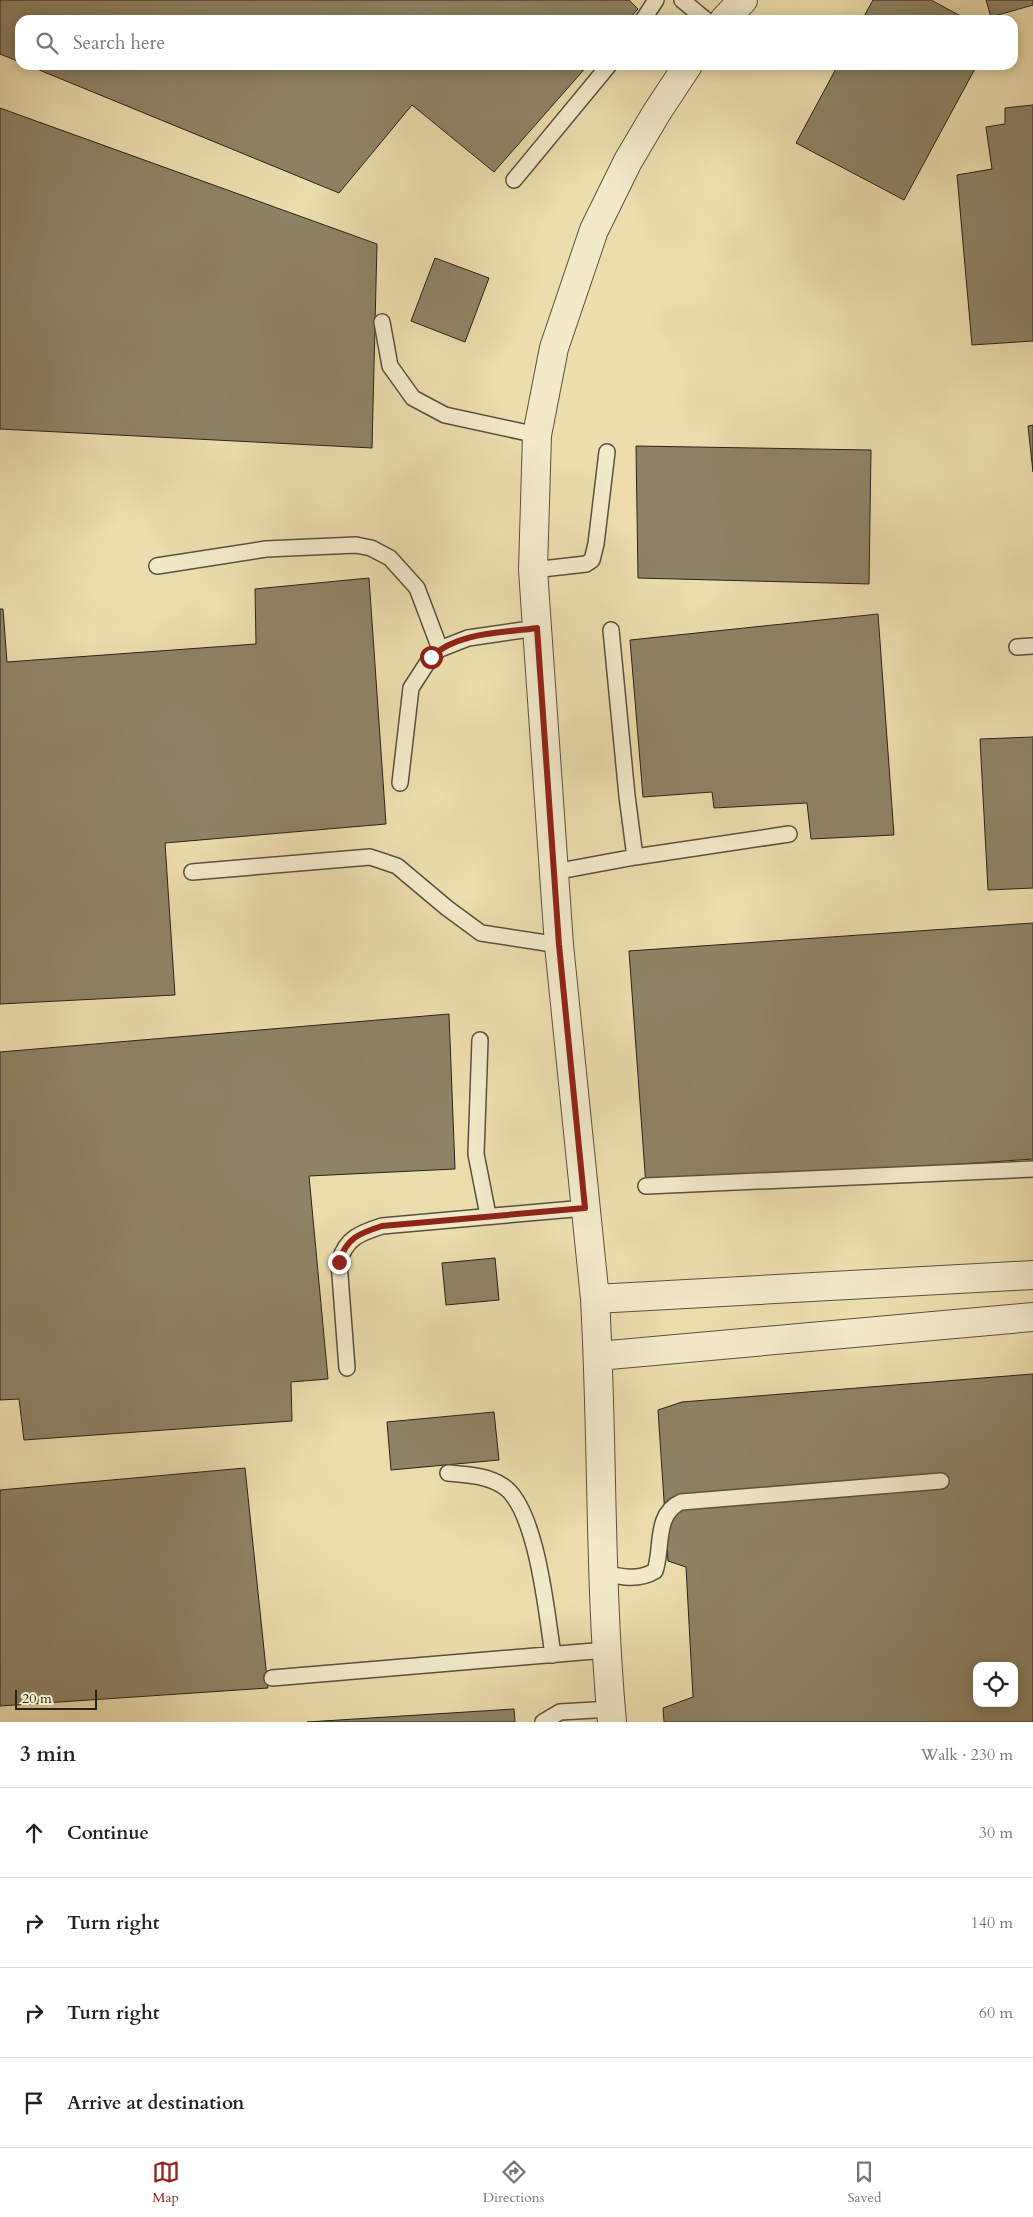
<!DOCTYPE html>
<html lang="en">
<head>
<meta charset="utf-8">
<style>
  :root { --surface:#fff; --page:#f2f2f2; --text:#222; --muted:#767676; --line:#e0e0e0; --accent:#8f2418 }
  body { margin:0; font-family:Cardo,serif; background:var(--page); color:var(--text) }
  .controls { position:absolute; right:15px; bottom:15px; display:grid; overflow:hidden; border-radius:10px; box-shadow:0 2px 12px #0003 }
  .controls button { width:45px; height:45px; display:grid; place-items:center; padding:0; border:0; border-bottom:1px solid var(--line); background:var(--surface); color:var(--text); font:25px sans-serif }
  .scale { position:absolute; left:15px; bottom:12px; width:82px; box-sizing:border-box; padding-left:5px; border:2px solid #2a2219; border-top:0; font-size:14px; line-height:18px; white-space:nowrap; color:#2a2219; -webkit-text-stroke:4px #f2e9c9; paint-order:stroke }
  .stop { position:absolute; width:15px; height:15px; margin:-11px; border:4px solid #8f2418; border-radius:50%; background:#fff }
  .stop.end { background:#8f2418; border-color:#fff; box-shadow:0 1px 5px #0008 }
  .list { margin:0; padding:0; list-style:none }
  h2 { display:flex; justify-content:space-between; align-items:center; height:65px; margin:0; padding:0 20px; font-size:21px }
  h2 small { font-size:16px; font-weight:400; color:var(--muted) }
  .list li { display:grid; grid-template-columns:32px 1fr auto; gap:15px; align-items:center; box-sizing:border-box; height:90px; padding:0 20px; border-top:1px solid var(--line) }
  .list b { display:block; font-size:19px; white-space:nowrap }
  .list em { font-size:16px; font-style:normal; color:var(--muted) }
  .icon { flex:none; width:28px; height:28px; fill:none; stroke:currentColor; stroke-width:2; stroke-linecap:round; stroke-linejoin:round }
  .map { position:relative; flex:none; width:1033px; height:1722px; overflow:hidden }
  .search { position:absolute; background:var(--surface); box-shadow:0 2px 12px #0003; left:15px; right:15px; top:15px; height:55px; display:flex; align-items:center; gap:12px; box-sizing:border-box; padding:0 18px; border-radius:15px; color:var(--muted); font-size:19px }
  .sheet { height:425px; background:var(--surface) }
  nav { display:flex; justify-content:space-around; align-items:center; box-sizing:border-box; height:70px; border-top:1px solid var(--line); background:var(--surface); font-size:14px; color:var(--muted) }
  nav a { display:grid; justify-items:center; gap:2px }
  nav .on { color:var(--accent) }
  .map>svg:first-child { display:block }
  .building { fill:#8e8365; stroke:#2a2219; fill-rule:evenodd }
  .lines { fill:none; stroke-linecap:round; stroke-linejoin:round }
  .service-casing { stroke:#5a513e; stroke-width:18 }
  .minor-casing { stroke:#5a513e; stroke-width:30 }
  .service { stroke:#f2e9c9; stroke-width:15 }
  .minor { stroke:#f2e9c9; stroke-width:28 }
  .route { stroke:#8f2418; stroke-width:6 }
</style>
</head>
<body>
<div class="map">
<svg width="1033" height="1722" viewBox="0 0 1033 1722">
  <rect width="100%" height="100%" fill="#ebddac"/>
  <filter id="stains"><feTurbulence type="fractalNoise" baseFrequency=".004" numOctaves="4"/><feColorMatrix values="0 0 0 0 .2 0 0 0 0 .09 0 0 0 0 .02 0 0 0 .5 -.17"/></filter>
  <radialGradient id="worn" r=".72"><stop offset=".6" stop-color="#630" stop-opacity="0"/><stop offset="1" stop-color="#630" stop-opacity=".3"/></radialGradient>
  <path class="building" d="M0 0H629L638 9 628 20H20V62L0 54Z
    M873 0H931L968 20H862Z
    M986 0H1033V5L991 17Z
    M27 65H588L494 172 412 105 339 193Z
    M838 65H977L904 200 796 143Z
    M1033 105V341L972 345 957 175 992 169 986 127 1005 124V108Z
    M0 108 377 244 372 448 0 429Z
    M435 258 489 278 465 342 411 321Z
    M1033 425V472L1028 426Z
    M636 446 871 450 869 584 638 578Z
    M369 578 386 824 165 843 175 995 0 1004V609H3L7 662 256 644 255 589Z
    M878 614 894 835 811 839 807 803 714 808 712 792 643 797 630 640Z
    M1033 737V888L988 890 980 739Z
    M1033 923V1159L646 1186 629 951Z
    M449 1014 455 1169 309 1176 328 1379 291 1382 292 1421 24 1440 19 1399 0 1400V1052Z
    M495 1258 499 1300 446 1305 442 1263Z
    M1033 1374V1722H664L663 1708 693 1697 686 1567 668 1561 658 1410 682 1402ZM977 1666H1014V1703H977Z
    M494 1412 499 1460 391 1470 387 1422Z
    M245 1468 268 1688 0 1706V1490Z
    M514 1709 515 1722H307Z"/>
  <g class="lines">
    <g class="service-casing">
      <path id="service" d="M682 0 706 20
        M643 20 656 0
        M514 180 609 65
        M382 322 390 366 413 398 445 415 537 435
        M157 566 266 549 356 545 371 548 390 558 417 588 440 649
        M533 570 586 564 592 560 596 544 607 452
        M611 630 627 796 635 857
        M1017 647 1033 646
        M400 783 411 688 431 657 440 649 468 638 537 628
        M192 872 370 857 397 866 447 908 481 933 559 945
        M554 872 635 857 789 834
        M480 1040 476 1154 488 1215
        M646 1186 1033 1169
        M347 1368 339 1262C346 1238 360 1233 382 1226L585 1208
        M448 1473C468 1475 486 1475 503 1486 537 1508 547 1616 553 1655
        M603 1573C621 1577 638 1581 655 1571 663 1548 654 1514 681 1502L941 1481
        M272 1678 606 1650
        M543 1722 560 1712 611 1709"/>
    </g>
    <g class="minor-casing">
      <path id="minor" d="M724 20 743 0
        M595 1299 1033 1275
        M598 1356 1033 1317
        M612 1722C599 1581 603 1440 595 1299L559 945 533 570 537 435 554 348 594 230 628 161 657 112 688 65"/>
    </g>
    <use href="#service" class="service"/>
    <use href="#minor" class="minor"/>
  </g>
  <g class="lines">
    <path class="route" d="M339 1262C346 1238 360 1233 382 1226L585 1208 559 945 537 628C502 633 458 632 431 657"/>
  </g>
  <rect width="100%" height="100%" filter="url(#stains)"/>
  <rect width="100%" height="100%" fill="url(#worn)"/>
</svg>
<div class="controls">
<button><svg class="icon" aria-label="locate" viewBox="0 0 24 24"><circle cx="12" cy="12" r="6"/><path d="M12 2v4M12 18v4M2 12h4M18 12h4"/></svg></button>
</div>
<div class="scale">20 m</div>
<div class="stop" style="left:431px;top:657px"></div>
<div class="stop end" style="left:339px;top:1262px"></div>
<div class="search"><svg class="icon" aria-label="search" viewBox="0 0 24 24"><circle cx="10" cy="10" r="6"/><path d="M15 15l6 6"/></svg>Search here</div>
</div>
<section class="sheet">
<h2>3 min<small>Walk · 230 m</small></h2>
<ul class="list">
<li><svg class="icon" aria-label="ahead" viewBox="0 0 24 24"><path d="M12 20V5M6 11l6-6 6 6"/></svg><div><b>Continue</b></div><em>30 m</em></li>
<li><svg class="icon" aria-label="right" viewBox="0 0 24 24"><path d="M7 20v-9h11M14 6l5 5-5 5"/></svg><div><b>Turn right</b></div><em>140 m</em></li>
<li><svg class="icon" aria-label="right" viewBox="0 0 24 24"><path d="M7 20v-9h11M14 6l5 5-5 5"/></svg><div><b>Turn right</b></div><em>60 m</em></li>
<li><svg class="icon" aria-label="arrive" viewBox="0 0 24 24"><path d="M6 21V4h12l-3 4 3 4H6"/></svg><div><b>Arrive at destination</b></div></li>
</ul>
</section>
<nav>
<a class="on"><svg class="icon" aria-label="map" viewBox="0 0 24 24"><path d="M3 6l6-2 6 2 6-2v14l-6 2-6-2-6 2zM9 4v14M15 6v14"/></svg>Map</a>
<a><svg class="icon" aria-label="directions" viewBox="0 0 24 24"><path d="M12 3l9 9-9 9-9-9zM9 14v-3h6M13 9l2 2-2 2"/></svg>Directions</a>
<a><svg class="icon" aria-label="saved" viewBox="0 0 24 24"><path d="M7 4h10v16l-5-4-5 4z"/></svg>Saved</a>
</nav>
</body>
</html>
